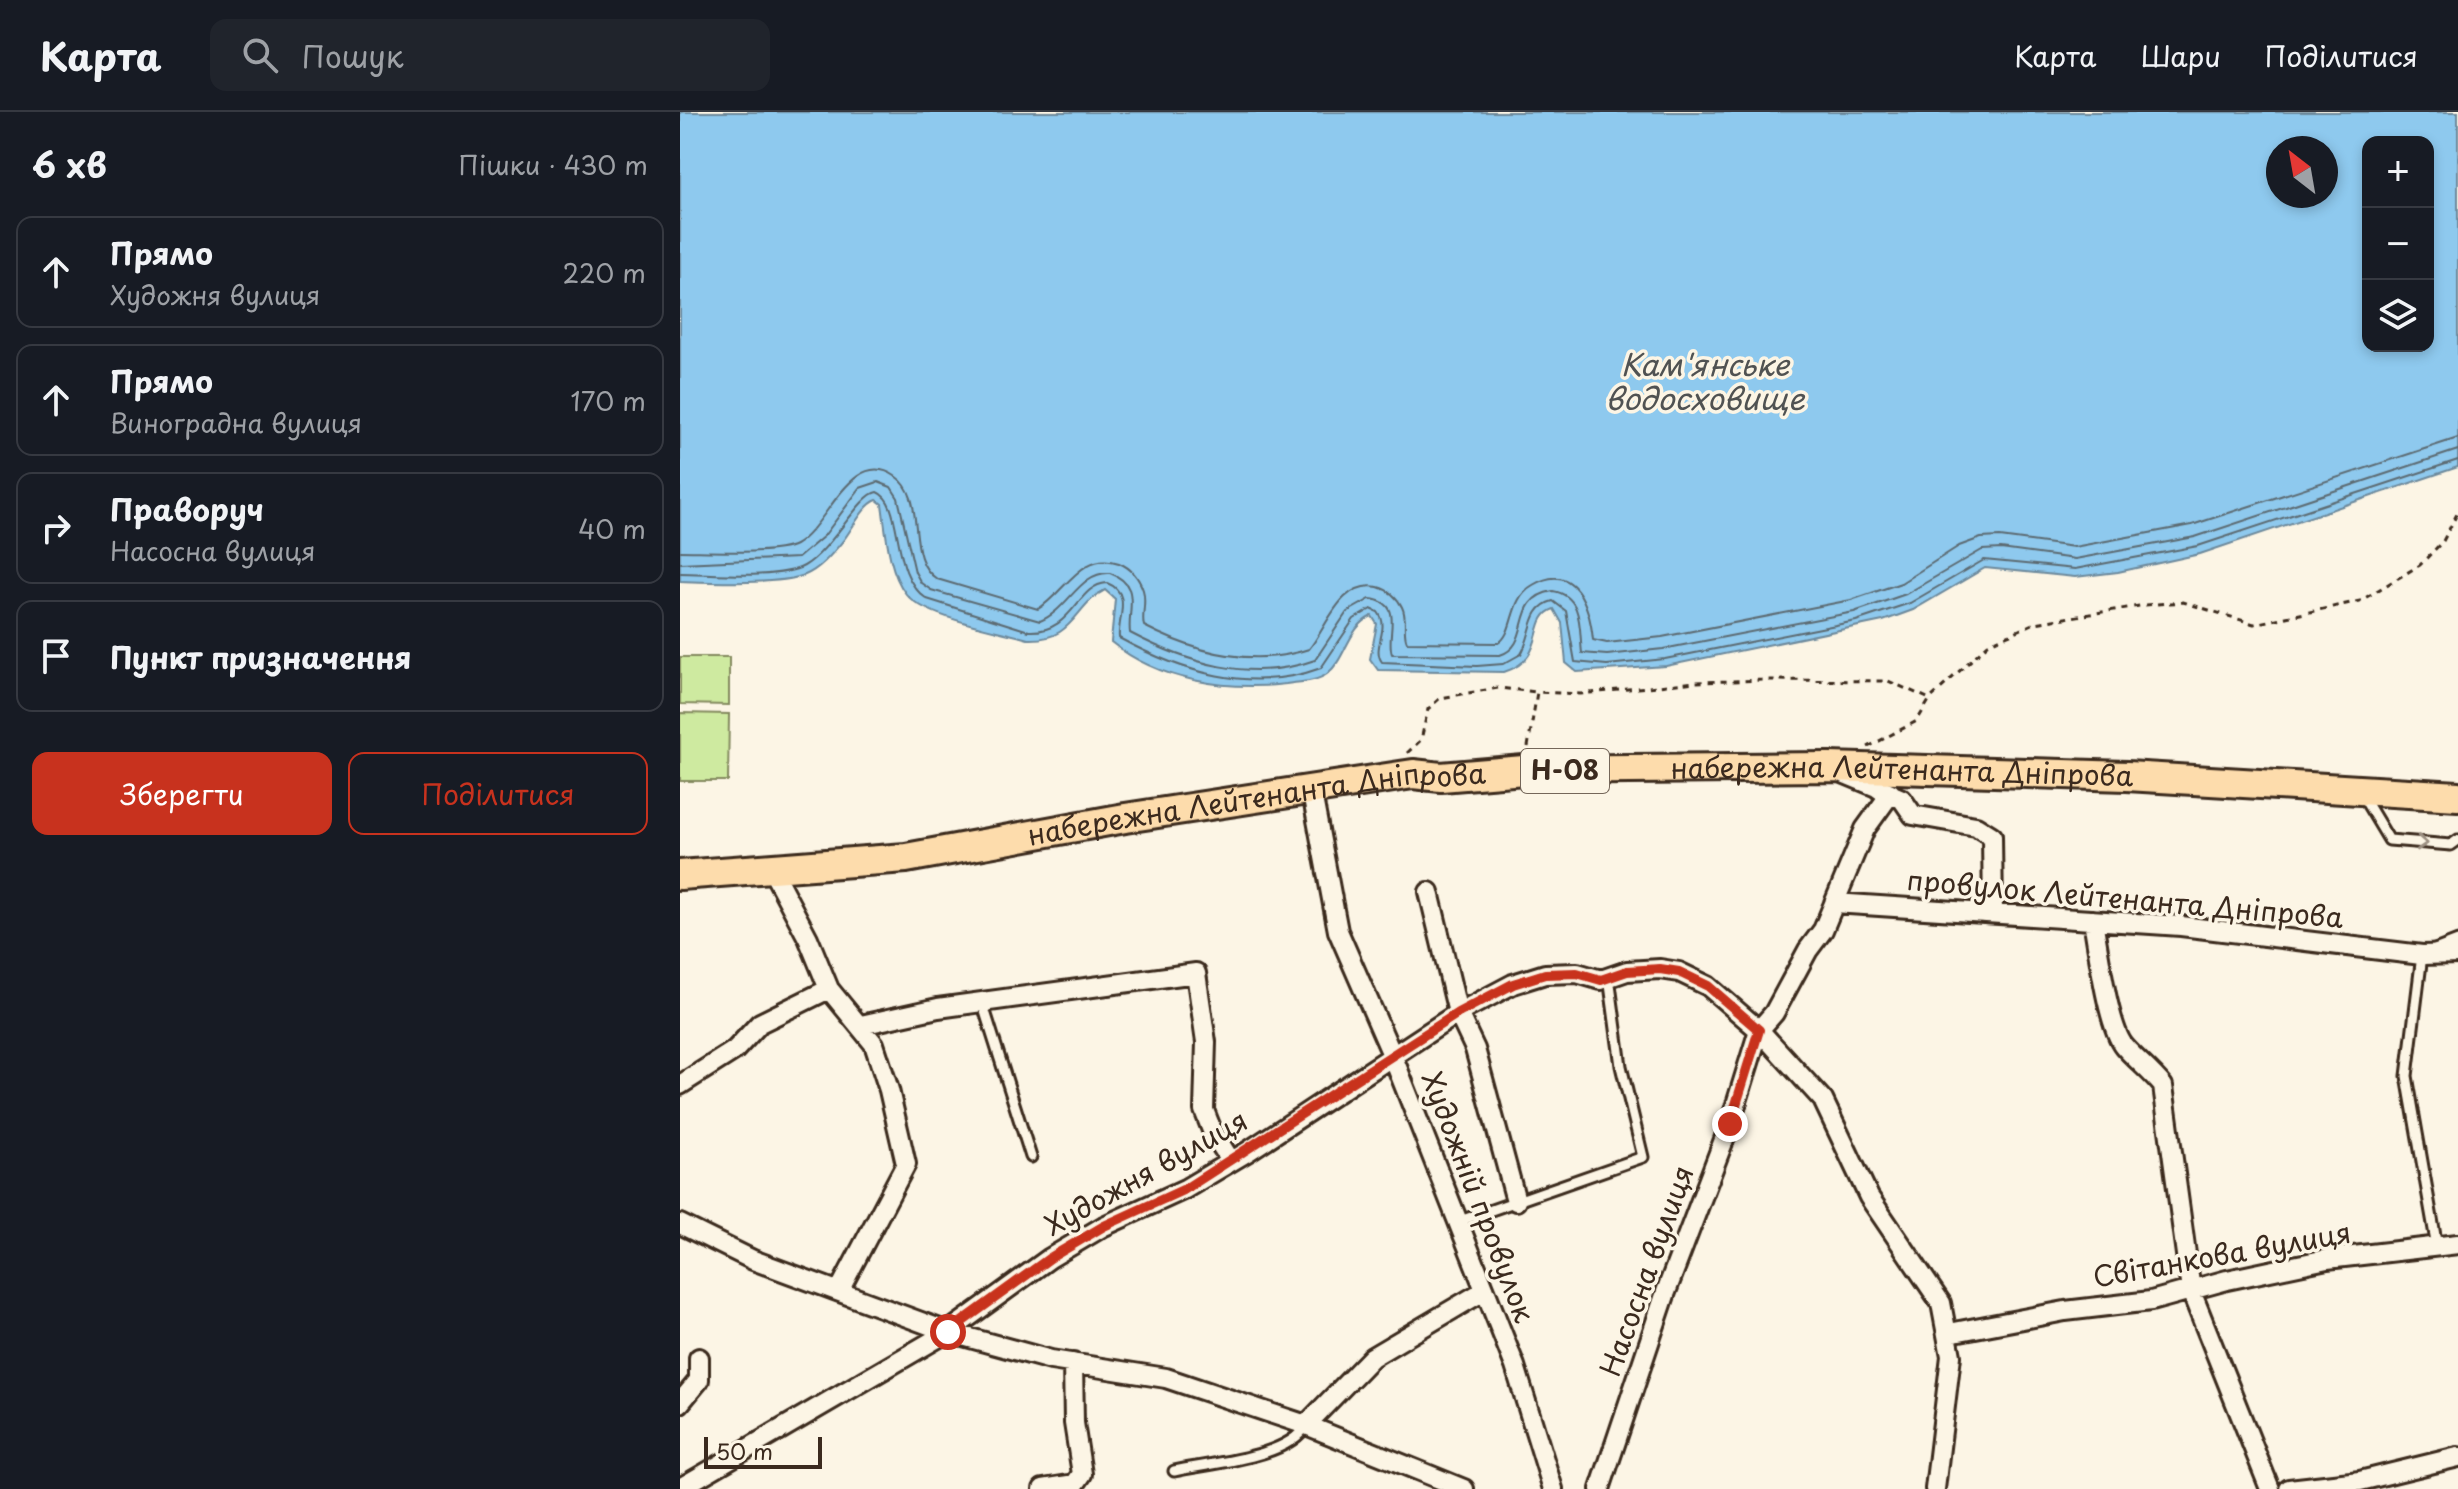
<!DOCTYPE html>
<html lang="uk">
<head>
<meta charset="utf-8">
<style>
  :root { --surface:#171b24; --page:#20242c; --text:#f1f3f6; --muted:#9ea1a6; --line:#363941; --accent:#c8321e }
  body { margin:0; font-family:"Playpen Sans",sans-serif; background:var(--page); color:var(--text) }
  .controls { position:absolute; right:24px; top:24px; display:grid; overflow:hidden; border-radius:16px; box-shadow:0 4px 12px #0003 }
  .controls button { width:72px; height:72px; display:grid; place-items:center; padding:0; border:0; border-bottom:2px solid var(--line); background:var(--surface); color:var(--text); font:40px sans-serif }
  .compass { position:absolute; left:1586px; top:24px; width:72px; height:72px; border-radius:50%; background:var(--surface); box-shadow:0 4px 12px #0003; rotate:329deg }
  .scale { position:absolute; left:24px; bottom:20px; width:118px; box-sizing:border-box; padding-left:8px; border:4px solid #3b2a1e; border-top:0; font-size:22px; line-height:28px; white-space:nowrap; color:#3b2a1e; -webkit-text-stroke:6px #fcf5e5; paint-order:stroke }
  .stop { position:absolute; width:24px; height:24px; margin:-18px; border:6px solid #c8321e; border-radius:50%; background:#fff }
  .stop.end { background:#c8321e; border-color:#fff; box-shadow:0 2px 8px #0008 }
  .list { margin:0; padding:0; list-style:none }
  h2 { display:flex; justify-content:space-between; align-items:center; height:104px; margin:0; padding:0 32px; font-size:34px }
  h2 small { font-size:26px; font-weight:400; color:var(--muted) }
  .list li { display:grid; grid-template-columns:52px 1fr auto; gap:24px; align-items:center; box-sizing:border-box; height:112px; margin:0 16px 16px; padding:0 16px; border:2px solid var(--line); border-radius:16px }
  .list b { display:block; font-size:30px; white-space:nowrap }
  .list p { margin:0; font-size:26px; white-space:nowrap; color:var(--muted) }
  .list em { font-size:26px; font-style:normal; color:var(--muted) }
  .actions { display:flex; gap:16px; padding:24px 32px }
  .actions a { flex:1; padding:18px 0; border:2px solid var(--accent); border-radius:16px; text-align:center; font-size:28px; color:var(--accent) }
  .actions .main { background:var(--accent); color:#fff }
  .icon { flex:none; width:44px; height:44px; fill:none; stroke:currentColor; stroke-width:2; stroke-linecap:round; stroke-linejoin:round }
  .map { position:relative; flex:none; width:1778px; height:1377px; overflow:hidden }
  header { display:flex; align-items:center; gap:48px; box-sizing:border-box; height:112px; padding:0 40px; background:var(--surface); border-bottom:2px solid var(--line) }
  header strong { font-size:38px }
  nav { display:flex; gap:44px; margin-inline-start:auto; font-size:28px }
  .search { width:560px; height:72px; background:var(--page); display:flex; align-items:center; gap:20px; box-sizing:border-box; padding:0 28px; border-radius:16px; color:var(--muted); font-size:30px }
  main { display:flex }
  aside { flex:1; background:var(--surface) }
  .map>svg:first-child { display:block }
  .green { fill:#ceeaa0; stroke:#848a5f; stroke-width:2 }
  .water { fill:#8ec9ee; stroke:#6d899b; stroke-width:2; fill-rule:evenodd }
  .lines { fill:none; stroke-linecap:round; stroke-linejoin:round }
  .shore { stroke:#5c6a71; stroke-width:2 }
  .lane-casing { stroke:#3b2a1e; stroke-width:15 }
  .street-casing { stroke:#3b2a1e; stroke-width:24 }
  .primary-casing { stroke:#3b2a1e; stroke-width:34 }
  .path { stroke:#3b2a1e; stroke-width:3; stroke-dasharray:6 6; stroke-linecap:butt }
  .lane { stroke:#fcf5e5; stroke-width:9 }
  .street { stroke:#fcf5e5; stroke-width:18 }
  .primary { stroke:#fddcac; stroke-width:28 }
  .oneway { stroke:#9c9082 }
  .route { stroke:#c8321e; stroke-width:10 }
  .labels { text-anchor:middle; stroke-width:7; stroke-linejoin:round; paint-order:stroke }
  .shield { fill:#fcf5e5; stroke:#75675a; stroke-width:2 }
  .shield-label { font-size:26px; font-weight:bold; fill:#3b2a1e }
  .street-label { font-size:28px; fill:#3b2a1e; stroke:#fcf5e5 }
  .water-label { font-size:30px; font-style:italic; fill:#505252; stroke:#fcf5e5 }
</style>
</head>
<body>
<header>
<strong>Карта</strong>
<div class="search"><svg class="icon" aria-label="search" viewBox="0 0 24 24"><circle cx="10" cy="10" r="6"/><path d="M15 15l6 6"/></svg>Пошук</div>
<nav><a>Карта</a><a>Шари</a><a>Поділитися</a></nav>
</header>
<main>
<aside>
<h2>6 хв<small>Пішки · 430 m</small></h2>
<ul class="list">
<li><svg class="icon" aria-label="ahead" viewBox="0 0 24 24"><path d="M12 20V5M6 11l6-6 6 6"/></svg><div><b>Прямо</b><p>Художня вулиця</p></div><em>220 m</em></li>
<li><svg class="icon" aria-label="ahead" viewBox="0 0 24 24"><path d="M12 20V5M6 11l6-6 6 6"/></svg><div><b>Прямо</b><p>Виноградна вулиця</p></div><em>170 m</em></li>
<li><svg class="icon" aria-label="right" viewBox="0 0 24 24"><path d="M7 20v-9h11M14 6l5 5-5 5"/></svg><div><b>Праворуч</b><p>Насосна вулиця</p></div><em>40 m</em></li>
<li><svg class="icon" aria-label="arrive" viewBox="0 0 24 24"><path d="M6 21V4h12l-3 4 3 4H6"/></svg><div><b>Пункт призначення</b></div></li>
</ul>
<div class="actions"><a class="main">Зберегти</a><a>Поділитися</a></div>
</aside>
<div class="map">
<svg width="1778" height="1377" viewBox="0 0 1778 1377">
  <rect width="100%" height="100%" fill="#fcf5e5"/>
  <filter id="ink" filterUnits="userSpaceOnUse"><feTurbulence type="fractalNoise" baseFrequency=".0125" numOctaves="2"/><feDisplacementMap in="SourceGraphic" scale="16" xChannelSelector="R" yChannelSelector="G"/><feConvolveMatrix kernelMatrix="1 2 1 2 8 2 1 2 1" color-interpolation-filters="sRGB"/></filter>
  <g filter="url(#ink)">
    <path class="green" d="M0 545H49V593L0 592Z
      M0 601 49 602 48 669H0Z"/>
    <path class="water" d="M0 0H1778V355L1520 442 1438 460 1395 465 1305 456 1233 498 1203 509 986 554 897 560 886 551 882 511 874 497C847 506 869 546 824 560L698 558 690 547 697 512 692 504C667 516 667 546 647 562 636 570 619 570 606 572 547 579 479 569 431 530L435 487 425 478C394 493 395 529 348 527 318 518 245 506 226 482 208 459 206 420 202 392L197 388C183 393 172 418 162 430 152 442 140 457 125 463 99 473 30 470 0 469ZM1688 30H1748V234H1688ZM1598 36H1646V84H1598Z"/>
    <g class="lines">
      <path class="shore" d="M0 439C25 439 96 443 115 433 147 416 171 334 215 364 249 386 223 446 257 467L358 497C384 482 402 437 439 451 451 456 459 466 463 478 467 490 461 503 464 514 514 540 572 556 629 537 647 516 660 467 698 475 709 478 717 485 722 495 728 507 722 520 727 530L818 531C835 522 828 487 853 473 896 447 910 497 913 528L927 531 982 525 1171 488 1221 471 1279 434 1301 426 1320 425 1394 435 1512 413 1778 326
        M0 451 118 446 144 424 180 376 198 370 211 375 218 386 235 460 241 471 251 478 360 509C388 498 400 459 430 461 462 473 447 497 450 521 507 551 571 571 635 548L667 500 690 487C726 491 705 522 712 542L820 543C854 532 829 486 873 479 904 484 899 518 902 541L927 543 983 537 1174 500 1226 482 1302 438 1321 437 1395 447 1515 425 1778 338
        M0 461C31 461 98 468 124 454 150 440 180 382 197 380 225 391 209 463 247 487L349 519C394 521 396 473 427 471 453 481 437 507 439 526 501 560 571 582 641 556L674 507 691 497 698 500C711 517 691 535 702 550L797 554 823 552 841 542C853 523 848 495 873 489L886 499 895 550 927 553 985 547 1176 509 1230 491 1304 448 1395 457 1518 434 1778 348"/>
      <g class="lane-casing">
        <path id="lane" d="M1682 683 1709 728 1771 733 1778 728
          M302 890 351 1045
          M777 1110 963 1045 941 954 929 865
          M1757 1135 1727 964 1742 843 1778 829
          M494 1359C530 1351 609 1346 626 1313"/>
      </g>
      <g class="street-casing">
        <path id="street" d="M631 676 658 819 713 945 835 1254 873 1377
          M1199 677 1222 687 1233 703 1296 714 1312 724 1313 801
          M91 756 128 826 149 877 194 932 209 978 226 1052 159 1179
          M749 780 778 901 795 937 836 1089
          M1154 791 1501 814 1742 843 1778 842
          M1413 808C1418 836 1428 915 1444 934 1456 948 1471 959 1483 974L1511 1179 1590 1377
          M181 913 258 896 516 861 526 930 524 998 533 1021 551 1049
          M0 973 55 938 80 911 149 877
          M0 1112 73 1148 268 1220 371 1248 486 1266 626 1313 784 1377
          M1269 1221 1385 1199 1471 1189 1547 1168 1647 1147 1778 1132
          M0 1291 19 1268V1246
          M626 1313 692 1245 802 1180
          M0 1376 268 1220 370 1146 424 1114 505 1077 567 1040 778 901 833 872 865 862 897 861 921 868 947 859 980 857 999 860 1028 874 1079 918 1143 988 1189 1085 1261 1191 1271 1244 1255 1377
          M363 1377 395 1372 402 1362 394 1311 393 1251
          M920 1377 986 1180 1050 1012 1079 918 1094 901 1128 838 1143 818 1185 717 1211 681 1165 662
          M1609 1377 1680 1369 1778 1345"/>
      </g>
      <g class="primary-casing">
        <g id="primary">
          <path id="s1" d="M0 763 226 746 445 706 733 662 761 665 844 658 1149 655 1447 664 1778 684"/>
        </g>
      </g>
      <path class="path" d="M848 635 857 580 900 582 1016 570 1087 568 1208 569 1250 587
        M1188 635 1237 609 1250 587 1308 532 1355 511 1465 493 1503 490 1574 512 1680 489 1740 453 1763 429 1778 400
        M727 641 741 628 748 597 760 586 818 576 857 580"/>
      <use href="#lane" class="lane"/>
      <use href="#street" class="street"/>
      <use href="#primary" class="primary"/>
    </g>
    <defs><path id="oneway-chevron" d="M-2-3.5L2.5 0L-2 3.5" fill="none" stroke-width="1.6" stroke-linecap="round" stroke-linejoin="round" transform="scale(2)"/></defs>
    <use class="oneway" href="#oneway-chevron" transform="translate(1742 731) rotate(4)"/>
  </g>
  <g class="lines" filter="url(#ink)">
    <path class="route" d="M268 1220 370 1146 424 1114 505 1077 778 901 833 872 865 862 897 861 921 868 947 859 980 857 999 860 1028 874 1079 918 1050 1012"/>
  </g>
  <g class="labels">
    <rect class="shield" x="841" y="637" width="88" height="44" rx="6"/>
    <g class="shield-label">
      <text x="885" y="668">Н-08</text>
    </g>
    <g class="street-label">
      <text dy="10" stroke="none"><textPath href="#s1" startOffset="1230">набережна Лейтенанта Дніпрова</textPath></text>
      <text dy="10" stroke="none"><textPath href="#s1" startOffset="582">набережна Лейтенанта Дніпрова</textPath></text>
      <text transform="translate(1445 787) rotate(5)" y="10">провулок Лейтенанта Дніпрова</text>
      <text transform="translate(466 1061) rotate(-29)" y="10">Художня вулиця</text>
      <text transform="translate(798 1085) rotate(69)" y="10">Художній провулок</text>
      <text transform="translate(1542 1143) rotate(-10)" y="10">Світанкова вулиця</text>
      <text transform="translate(967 1159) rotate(-70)" y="10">Насосна вулиця</text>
    </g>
    <g class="water-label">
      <text x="1025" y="264">Кам'янське<tspan x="1025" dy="34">водосховище</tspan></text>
    </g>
  </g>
</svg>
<div class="controls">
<button>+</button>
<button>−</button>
<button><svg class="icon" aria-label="layers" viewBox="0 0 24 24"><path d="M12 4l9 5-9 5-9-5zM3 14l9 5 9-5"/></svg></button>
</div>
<svg class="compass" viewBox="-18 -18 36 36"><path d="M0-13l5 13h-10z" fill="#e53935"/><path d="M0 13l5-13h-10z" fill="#9ea1a6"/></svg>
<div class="scale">50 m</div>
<div class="stop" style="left:268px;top:1220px"></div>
<div class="stop end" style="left:1050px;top:1012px"></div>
</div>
</main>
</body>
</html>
